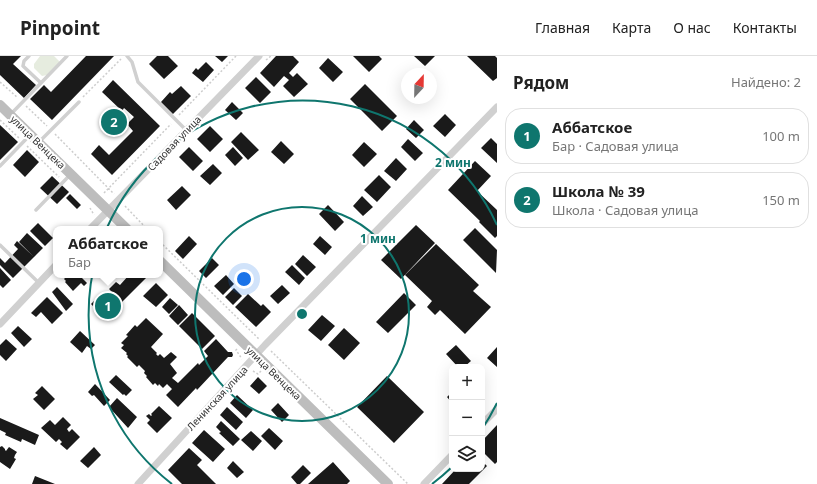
<!DOCTYPE html>
<html lang="ru">
<head>
<meta charset="utf-8">
<style>
  :root { --surface:#fff; --page:#f6f6f6; --text:#222; --muted:#767676; --line:#e0e0e0; --accent:#0f766e }
  body { margin:0; font-family:"Noto Sans",sans-serif; background:var(--page); color:var(--text) }
  .controls { position:absolute; right:12px; bottom:12px; display:grid; overflow:hidden; border-radius:8px; box-shadow:0 4px 16px #0002 }
  .controls button { width:36px; height:36px; display:grid; place-items:center; padding:0; border:0; border-bottom:1px solid var(--line); background:var(--surface); color:var(--text); font:20px sans-serif }
  .compass { position:absolute; left:401px; top:12px; width:36px; height:36px; border-radius:50%; background:var(--surface); box-shadow:0 4px 16px #0002; rotate:22deg }
  .you { position:absolute; left:244px; top:223px; width:14px; height:14px; margin:-10px; border:3px solid #fff; border-radius:50%; background:#1a73e8; box-shadow:0 0 0 6px #1a73e833 }
  .badge { display:grid; place-items:center; width:26px; height:26px; border-radius:50%; background:var(--accent); color:#fff; font-size:13px; font-weight:700 }
  .pin { position:absolute; translate:-50% -50%; border:2px solid #fff; box-shadow:0 1px 4px #0006 }
  .popup { position:absolute; left:53px; top:170px; width:110px; height:52px; box-sizing:border-box; display:grid; place-content:center; border-radius:8px; background:var(--surface); filter:drop-shadow(0 1px 3px #0005); font-size:13px; white-space:nowrap; color:var(--muted) }
  .popup b { font-size:15px; color:var(--text) }
  .popup::after { content:''; position:absolute; left:50%; top:100%; margin-left:-8px; border:8px solid transparent; border-top-color:var(--surface) }
  .list { margin:0; padding:0; list-style:none }
  h2 { display:flex; justify-content:space-between; align-items:center; height:52px; margin:0; padding:0 16px; font-size:17px }
  h2 small { font-size:13px; font-weight:400; color:var(--muted) }
  .list li { display:grid; grid-template-columns:26px 1fr auto; gap:12px; align-items:center; box-sizing:border-box; height:56px; margin:0 8px 8px; padding:0 8px; border:1px solid var(--line); border-radius:16px }
  .list b { display:block; font-size:15px; white-space:nowrap }
  .list p { margin:0; font-size:13px; white-space:nowrap; color:var(--muted) }
  .list em { font-size:13px; font-style:normal; color:var(--muted) }
  .icon { flex:none; width:22px; height:22px; fill:none; stroke:currentColor; stroke-width:2; stroke-linecap:round; stroke-linejoin:round }
  .map { position:relative; flex:none; width:497px; height:428px; overflow:hidden }
  header { display:flex; align-items:center; gap:24px; box-sizing:border-box; height:56px; padding:0 20px; background:var(--surface); border-bottom:1px solid var(--line) }
  header strong { font-size:19px }
  nav { display:flex; gap:22px; margin-inline-start:auto; font-size:14px }
  main { display:flex }
  aside { flex:1; background:var(--surface) }
  .map>svg:first-child { display:block }
  .green { fill:#e6ecdf }
  .building { fill:#1a1a1a }
  .lines { fill:none; stroke-linecap:round; stroke-linejoin:round }
  .path { stroke:#cdcdcd; stroke-width:1.5; stroke-dasharray:2 2; stroke-linecap:butt }
  .lane { stroke:#d0d0d0; stroke-width:3.5 }
  .street { stroke:#d0d0d0; stroke-width:7 }
  .secondary { stroke:#bdbdbd; stroke-width:10 }
  .ring { fill:none; stroke:#0f766e; stroke-width:2 }
  .labels { text-anchor:middle; stroke-width:4; stroke-linejoin:round; paint-order:stroke }
  .street-label { font-size:10px; fill:#333; stroke:#fff }
  .centre { fill:#0f766e; stroke:#fff; stroke-width:2 }
  .ring-label { font-size:12px; text-anchor:middle; font-weight:bold; fill:#0f766e; stroke:#fff; stroke-width:4; stroke-linejoin:round; paint-order:stroke }
</style>
</head>
<body>
<header>
<strong>Pinpoint</strong>
<nav><a>Главная</a><a>Карта</a><a>О нас</a><a>Контакты</a></nav>
</header>
<main>
<div class="map">
<svg width="497" height="428" viewBox="0 0 497 428">
  <rect width="100%" height="100%" fill="#fff"/>
  <path class="green" d="M40 0H54L60 6 47 19 42 20 34 12V8Z"/>
  <path class="building" d="M0 0H21L13 8 36 29 24 42 0 19Z
    M86 0H114L52 64 30 43 44 29 51 36Z
    M157 0H168L178 10 164 23 149 8Z
    M215 0H228L222 6Z
    M276 0H293L299 6 289 17 293 21 297 17 308 28 294 41 283 30 289 24 284 20 274 31 260 17Z
    M353 0H379L382 3 369 16Z
    M414 0H435L425 10Z
    M467 0H495L497 2V22L493 25Z
    M328 2 343 16 333 26 319 12Z
    M206 6 214 14 203 26 192 17 196 12 198 14Z
    M256 21 271 36 260 47 245 32Z
    M113 24 160 70 112 119 91 98 99 89 109 99 133 75 127 68 134 61 124 52 122 55 102 36Z
    M365 28 397 60 382 75 350 43Z
    M181 30 191 40 173 58 161 46 170 36 172 38Z
    M232 46 243 57 236 64 225 54Z
    M445 58 456 69 445 81 433 70Z
    M414 64 424 74 416 82 406 73Z
    M0 69 18 86 0 104Z
    M210 70 223 83 210 96 197 83Z
    M241 76 259 94 248 104 231 86Z
    M491 82 497 88V107L481 92Z
    M408 83 423 97 415 105 401 91Z
    M281 85 294 98 284 108 271 96Z
    M364 86 377 98 364 111 352 99Z
    M189 91 203 105 193 115 179 101Z
    M233 91 243 102 235 110 225 99Z
    M27 94 39 106 25 121 13 109Z
    M396 102 407 113 396 125 384 115Z
    M475 105 491 120 477 135 497 154V180L495 182 479 166 480 165 448 134Z
    M213 108 222 117 210 129 200 120Z
    M379 119 391 131 377 146 364 134Z
    M52 120 69 136 57 148 40 132Z
    M182 130 191 139 176 154 167 144Z
    M70 138 81 149 77 153 66 142Z
    M362 140 373 151 363 160 353 150Z
    M328 149 344 166 335 175 319 158Z
    M38 167 53 182 45 190 30 175Z
    M416 169 435 187 401 223 381 204Z
    M475 172 497 194 496 217 463 184Z
    M27 177 43 192 34 201 19 186Z
    M189 180 197 188 183 203 175 195Z
    M320 180 332 191 325 199 313 188Z
    M17 185 34 201 13 222 0 209V202L5 207 18 193 14 189Z
    M436 188 479 229 473 235 491 251 465 278 440 254 435 259 427 251 432 245 405 219Z
    M303 199 316 211 307 220 295 208Z
    M212 202 219 209 206 222 199 215Z
    M292 209 305 222 299 229 285 216Z
    M0 212 11 224 3 232 0 229Z
    M68 219H79L87 227 84 230 81 227 73 235 65 226 66 225 64 223Z
    M129 219H149L122 246 109 233 116 226 120 229Z
    M226 219 234 228 223 239 214 230Z
    M156 227 168 239 156 251 143 240Z
    M282 229 290 237 278 248 270 240Z
    M57 231 73 248 66 255 52 236Z
    M234 232 242 240 233 249 225 241Z
    M404 237 416 249 388 277 376 266Z
    M248 238 261 250 263 248 271 256 256 271 235 251Z
    M99 240 111 251 107 255 109 256 103 262 102 261 103 260 91 248Z
    M47 241 63 257 52 268 41 256 36 261 31 257Z
    M170 242 178 249 169 258 162 251Z
    M179 249 188 259 178 269 169 260Z
    M192 257 215 280 202 293 179 270Z
    M322 259 335 270 321 285 308 274Z
    M146 262 163 278 151 291 157 297 156 298 158 300 160 298 164 302 171 296 177 301 170 308 177 317 172 322 178 327 198 307 199 309 208 300 204 295 216 283 228 296H232L233 299 232 301H228L197 334 196 332 178 351 166 339 172 333 167 328 163 332 159 328 158 330 155 327 153 329 146 321 147 320 144 317 145 315 139 309 137 311 127 301 128 300 126 298 127 297 121 292 124 289 121 287 128 280 126 279 135 269 137 271Z
    M18 270 32 283 24 291 11 277Z
    M344 272 360 287 344 304 328 289Z
    M80 275 95 289 91 293 87 290 82 297 70 286Z
    M6 283 17 293 6 305 0 299V289Z
    M456 289 471 305 464 311H458L446 298Z
    M497 291V311L487 302Z
    M116 319 132 334 126 340 124 338 123 339 109 326Z
    M387 320 424 356 394 387 357 351Z
    M258 321 267 330 259 338 250 330Z
    M95 328 110 344 104 350 94 339 92 340 88 336Z
    M42 330 55 343 44 354 33 343 38 339 35 337Z
    M452 336V347L447 341Z
    M237 339 253 354 246 362 230 347Z
    M117 342 137 361 128 372 109 351Z
    M278 347 289 359 282 366 271 354Z
    M159 350 172 362 157 377 147 367 150 364 146 360 149 358 151 360 152 359 151 358Z
    M227 351 243 366 236 374 220 359Z
    M63 361 71 369 67 373 69 376 72 373 80 381 67 394 60 388 62 386 59 383 56 386 41 372 50 364 55 369Z
    M0 362 39 379 35 389 22 383 21 386 5 379 6 377 0 374Z
    M221 365 240 383 233 390 219 377 221 376 216 371Z
    M497 369V406L495 408 482 395V385Z
    M269 372 283 385 275 394 261 380Z
    M204 374 225 393 213 406 192 387Z
    M251 375 262 385 253 395 241 384Z
    M2 390 5 393V394L6 395 9 391 17 396 15 399 14 402 16 403 10 413 0 406V391Z
    M94 391 101 399 88 412 80 405Z
    M189 392 202 404 197 409 216 428H182L168 414Z
    M233 405 244 416 237 422 227 412Z
    M482 405 487 410 469 428H442L456 413H482Z
    M333 406 350 425 347 428H308Z
    M303 409 311 417 300 428H297L291 421Z
    M35 420 55 428H32Z"/>
  <g class="lines">
    <path class="path" d="M266 4 271 0
      M0 26 18 42
      M83 41 121 3
      M26 50 47 70
      M179 59 236 0
      M0 64 19 82
      M55 78 114 138
      M27 90 59 121
      M104 137 171 68
      M125 150 147 173
      M90 152 94 159
      M160 186 260 284
      M237 293 236 294 242 303
      M271 295 408 428
      M253 315 258 318 261 315"/>
    <path class="lane" d="M29 0 24 5 23 10 41 27
      M127 0 132 6 138 26 186 74
      M11 58 67 0
      M39 86 79 46
      M0 110 30 79
      M36 154 70 119
      M0 189 39 227"/>
    <path class="street" d="M90 173 259 0
      M0 268 56 209
      M482 368 497 353
      M138 428 265 289 497 51
      M424 428 452 399"/>
    <path class="secondary" d="M0 49 127 173
      M160 205 388 428"/>
  </g>
  <g class="ring">
    <circle cx="302" cy="258" r="107"/>
    <path d="M497 347A214 214 0 0 1 482 373M452 411A214 214 0 0 1 432 428M172 428A214 214 0 1 1 497 169"/>
  </g>
  <g class="labels">
    <g class="street-label">
      <text transform="translate(38 86) rotate(44)" y="4">улица Венцека</text>
      <text transform="translate(174 87) rotate(-46)" y="4">Садовая улица</text>
      <text transform="translate(274 317) rotate(44)" y="4">улица Венцека</text>
      <text transform="translate(217 342) rotate(-47)" y="4">Ленинская улица</text>
    </g>
  </g>
  <circle cx="302" cy="258" r="6" class="centre"/>
  <g class="ring-label">
    <text x="453" y="111">2 мин</text>
    <text x="378" y="187">1 мин</text>
  </g>
</svg>
<div class="controls">
<button>+</button>
<button>−</button>
<button><svg class="icon" aria-label="layers" viewBox="0 0 24 24"><path d="M12 4l9 5-9 5-9-5zM3 14l9 5 9-5"/></svg></button>
</div>
<svg class="compass" viewBox="-18 -18 36 36"><path d="M0-13l5 13h-10z" fill="#e53935"/><path d="M0 13l5-13h-10z" fill="#767676"/></svg>
<div class="you"></div>
<div class="pin badge" style="left:108px;top:250px">1</div>
<div class="popup"><b>Аббатское</b>Бар</div>
<div class="pin badge" style="left:114px;top:66px">2</div>
</div>
<aside>
<h2>Рядом<small>Найдено: 2</small></h2>
<ul class="list">
<li><span class="badge">1</span><div><b>Аббатское</b><p>Бар · Садовая улица</p></div><em>100 m</em></li>
<li><span class="badge">2</span><div><b>Школа № 39</b><p>Школа · Садовая улица</p></div><em>150 m</em></li>
</ul>
</aside>
</main>
</body>
</html>
